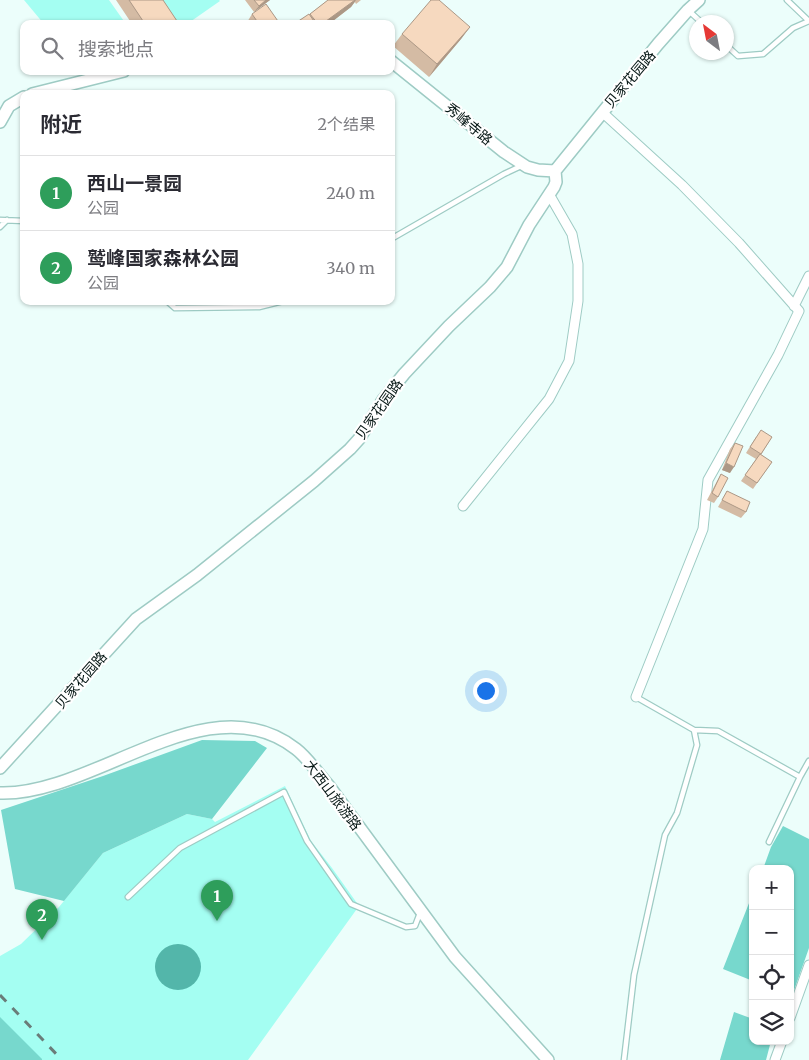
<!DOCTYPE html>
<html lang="zh">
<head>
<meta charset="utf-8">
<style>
  :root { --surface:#fff; --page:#f2f2f3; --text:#2b2b33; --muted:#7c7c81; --line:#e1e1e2; --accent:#7c3aed }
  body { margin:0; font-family:Merriweather,"Noto Sans SC",serif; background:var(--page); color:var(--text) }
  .controls { position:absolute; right:15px; bottom:15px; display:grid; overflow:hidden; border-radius:10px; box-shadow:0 1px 4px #0004 }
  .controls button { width:45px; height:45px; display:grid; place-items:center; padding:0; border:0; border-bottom:1px solid var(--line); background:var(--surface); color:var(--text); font:25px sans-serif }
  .compass { position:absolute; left:689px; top:15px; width:45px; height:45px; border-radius:50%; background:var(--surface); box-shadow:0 1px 4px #0004; rotate:328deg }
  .you { position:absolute; left:485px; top:690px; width:18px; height:18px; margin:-12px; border:4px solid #fff; border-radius:50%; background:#1a73e8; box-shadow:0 0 0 8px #1a73e833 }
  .badge { display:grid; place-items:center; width:32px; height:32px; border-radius:50%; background:var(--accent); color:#fff; font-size:16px; font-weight:700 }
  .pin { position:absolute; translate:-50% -41px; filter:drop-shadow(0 1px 2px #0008) }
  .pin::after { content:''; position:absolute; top:26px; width:18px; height:15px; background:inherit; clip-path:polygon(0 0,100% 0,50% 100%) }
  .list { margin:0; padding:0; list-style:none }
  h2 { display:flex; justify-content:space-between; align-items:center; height:65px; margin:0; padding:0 20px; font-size:21px }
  h2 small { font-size:16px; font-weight:400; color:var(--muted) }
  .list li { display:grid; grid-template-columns:32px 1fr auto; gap:15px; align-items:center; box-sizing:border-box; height:75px; padding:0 20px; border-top:1px solid var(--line) }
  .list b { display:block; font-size:19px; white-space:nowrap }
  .list p { margin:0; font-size:16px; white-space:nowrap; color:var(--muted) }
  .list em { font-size:16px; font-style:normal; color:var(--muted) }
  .icon { flex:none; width:28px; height:28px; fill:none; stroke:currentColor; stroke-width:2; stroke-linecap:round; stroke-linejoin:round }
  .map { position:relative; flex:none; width:809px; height:1060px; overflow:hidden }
  .search { position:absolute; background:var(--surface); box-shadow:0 1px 4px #0004; left:20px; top:20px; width:375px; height:55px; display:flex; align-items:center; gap:12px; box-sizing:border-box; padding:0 18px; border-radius:10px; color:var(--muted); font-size:19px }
  .panel { position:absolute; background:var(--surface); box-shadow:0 1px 4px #0004; left:20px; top:90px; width:375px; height:215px; border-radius:10px }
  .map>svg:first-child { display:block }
  .green { fill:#a4fef2 }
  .forest { fill:#77d8cd }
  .water { fill:#53b6aa }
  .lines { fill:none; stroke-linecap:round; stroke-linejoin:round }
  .lane-casing { stroke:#9ecbc4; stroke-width:7 }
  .street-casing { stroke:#9ecbc4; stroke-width:11 }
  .secondary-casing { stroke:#9ecbc4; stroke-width:14 }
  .lane { stroke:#fff; stroke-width:4.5 }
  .street { stroke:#fff; stroke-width:9 }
  .secondary { stroke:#fff; stroke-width:11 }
  .rail { stroke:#6a7c79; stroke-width:3; stroke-dasharray:9 9; stroke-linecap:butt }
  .wall { fill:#d4bba4 }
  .shaded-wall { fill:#ac9886 }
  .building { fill:#f6d9bf; stroke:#ac9886 }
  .labels { text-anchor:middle; stroke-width:4.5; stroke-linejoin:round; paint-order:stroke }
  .street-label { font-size:14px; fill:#061715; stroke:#fff }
</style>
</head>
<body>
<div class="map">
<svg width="809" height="1060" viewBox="0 0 809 1060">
  <rect width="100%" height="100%" fill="#ecfefb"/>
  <path class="green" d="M24 0H109L126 24H44Z
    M159 0H219L220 1 187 24H176Z
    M285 786 311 841 332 868 359 906 248 1060H0V956L21 944 59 907 103 853 187 814 212 819 215 822Z"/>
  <path class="forest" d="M202 740 255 741 267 748 212 819 187 814 103 853 64 901 15 889 1 810 103 776Z
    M783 826 809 839V948L792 996 790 995V869H763L771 847Z
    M753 893V981L723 969Z
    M734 1012 753 1019V1041H771L766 1060H720Z
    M0 1017 42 1059V1060H0Z"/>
  <path class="water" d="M155 967a23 23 0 1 1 46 0a23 23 0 1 1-46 0Z"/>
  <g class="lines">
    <g class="lane-casing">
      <path id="lane" d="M787 0 809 21
        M689 11 701 22
        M726 45 738 56 763 54 793 28 809 21
        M0 220 24 221
        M0 227 7 220
        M391 239 504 174 521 166
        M167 301 175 308 259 307 283 301
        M694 730 718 731 800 777 769 842
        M800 777 809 761
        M128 897 180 848 284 792 307 841 351 904 406 927 415 926 420 913
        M624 1060 634 975 665 835 677 813 697 745 694 730 636 697"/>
    </g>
    <g class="street-casing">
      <path id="street" d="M602 112 682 185 739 243 799 311 778 355 708 480 703 529 636 697
        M794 306 809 276
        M463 506 549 399 569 361 578 301V264L572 234 549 194
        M790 1018 809 965
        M775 1060 782 1041"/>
    </g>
    <g class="secondary-casing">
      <path id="secondary" d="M391 61 504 152 527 167 538 170 555 171
        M32 94 124 71
        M0 122 9 106 24 97
        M0 768 136 619 197 575 314 481 350 449 359 439 383 400 404 374 449 326 490 287 507 267 529 225 554 187 556 182 555 171 658 44 688 10 699 0
        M0 793C94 796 208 680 296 749 309 759 318 774 329 786L455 957 548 1060"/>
    </g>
    <use href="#lane" class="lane"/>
    <use href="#street" class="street"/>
    <use href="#secondary" class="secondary"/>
    <path class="rail" d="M0 995 62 1060"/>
  </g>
  <path class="wall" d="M116 0H163L179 24H132Z
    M245 0H270L254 12Z
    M328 0H361L356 4 355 2 351 7 329 24H294L309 15Z
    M252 14 280 24H246Z
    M470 27 461 39 429 77 393 46 402 34Z
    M756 437H772L761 455 772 462 753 489 741 481 756 459 746 453Z
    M735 443 730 473 722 470 730 449Z
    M721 474 718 497 714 503 707 500 717 481Z
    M727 491 746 512 741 518 718 507Z"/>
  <path class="shaded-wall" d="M266 0H270L254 12 259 6Z
    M355 0H356L351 7 329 24H322Z
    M470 27 461 39 429 77 437 64Z
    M726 463 734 467 730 473 722 470Z"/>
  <path class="building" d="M129 0H163L179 24H145Z
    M254 0H266L259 6Z
    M328 0H355L322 24H318L310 14Z
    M431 0H439L470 27 437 64 402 34Z
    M266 4 280 24H259L252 14Z
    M309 14 316 24H294Z
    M761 430 772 437 761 454 750 447Z
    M735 443 743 446 734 467 726 463Z
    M760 454 772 462 757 483 745 475Z
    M721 474 728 478 718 497 712 493Z
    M727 491 750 502 746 512 722 500Z"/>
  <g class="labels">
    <g class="street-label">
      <text transform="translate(630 79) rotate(-50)" y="5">贝家花园路</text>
      <text transform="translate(469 124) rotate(40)" y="5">秀峰寺路</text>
      <text transform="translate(379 409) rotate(-55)" y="5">贝家花园路</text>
      <text transform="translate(81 680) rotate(-49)" y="5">贝家花园路</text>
      <text transform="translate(333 795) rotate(53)" y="5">大西山旅游路</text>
    </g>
  </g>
</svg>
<div class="controls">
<button>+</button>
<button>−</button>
<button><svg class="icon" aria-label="locate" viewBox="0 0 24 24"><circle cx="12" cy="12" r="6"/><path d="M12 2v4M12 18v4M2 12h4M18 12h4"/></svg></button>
<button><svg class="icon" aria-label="layers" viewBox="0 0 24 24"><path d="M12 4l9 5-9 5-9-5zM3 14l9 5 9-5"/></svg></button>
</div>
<svg class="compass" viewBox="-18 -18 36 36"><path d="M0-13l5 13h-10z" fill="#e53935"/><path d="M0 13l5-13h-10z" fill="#7c7c81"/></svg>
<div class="you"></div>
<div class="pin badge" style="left:217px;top:921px;background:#2e9e5b">1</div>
<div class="pin badge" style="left:42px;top:940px;background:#2e9e5b">2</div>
<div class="search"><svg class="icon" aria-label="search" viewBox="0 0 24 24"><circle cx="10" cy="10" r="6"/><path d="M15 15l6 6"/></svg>搜索地点</div>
<section class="panel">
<h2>附近<small>2个结果</small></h2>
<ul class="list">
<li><span class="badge" style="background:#2e9e5b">1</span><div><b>西山一景园</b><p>公园</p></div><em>240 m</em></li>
<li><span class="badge" style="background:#2e9e5b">2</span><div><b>鹫峰国家森林公园</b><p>公园</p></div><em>340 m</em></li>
</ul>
</section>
</div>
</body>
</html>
